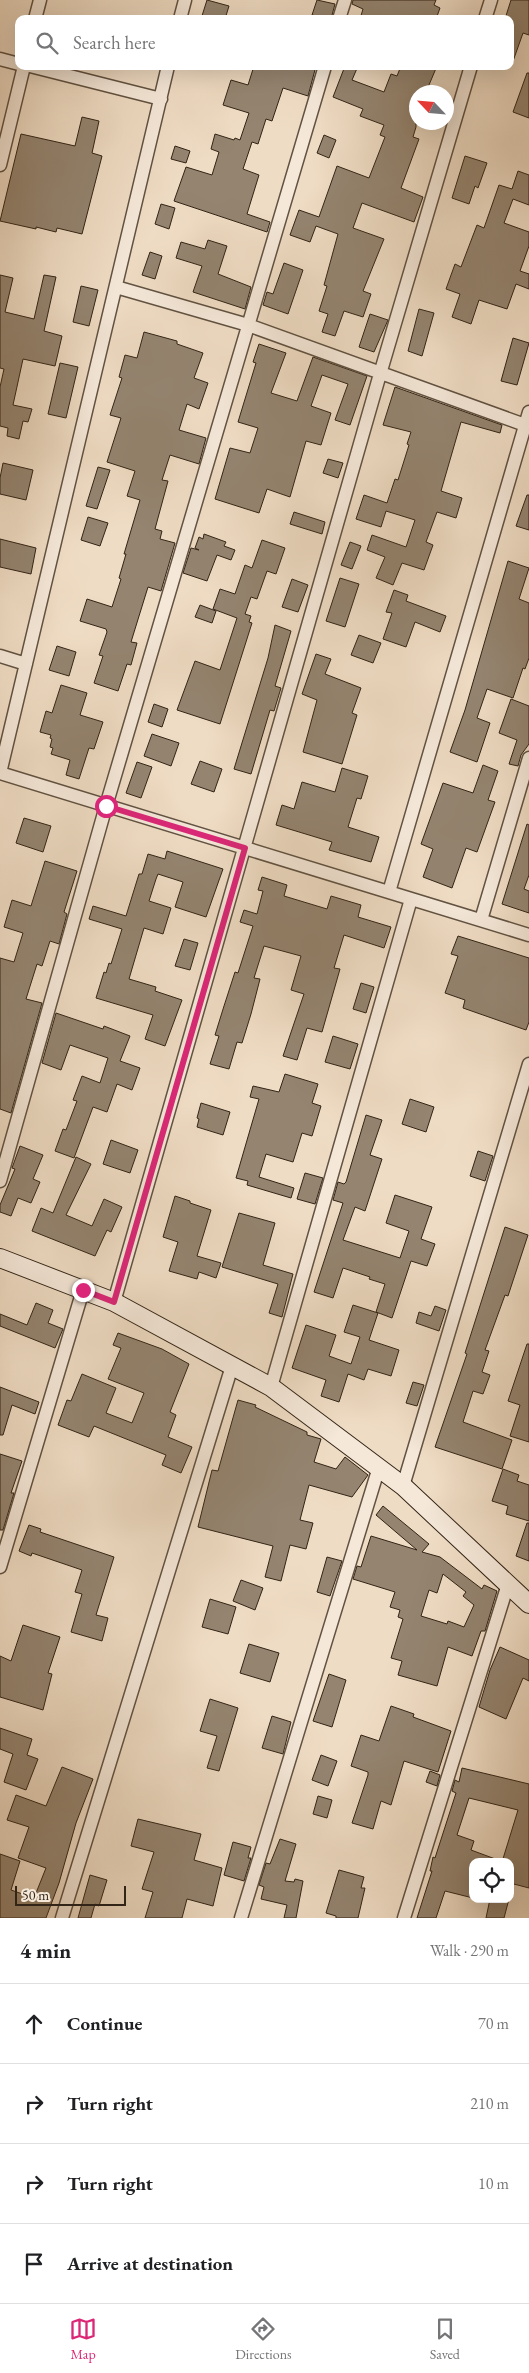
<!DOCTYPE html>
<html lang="en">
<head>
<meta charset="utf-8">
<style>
  :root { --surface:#fff; --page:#f6f6f6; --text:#202124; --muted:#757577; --line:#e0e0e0; --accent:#db2777 }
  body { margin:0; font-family:"EB Garamond",serif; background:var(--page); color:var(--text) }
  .controls { position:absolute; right:15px; bottom:15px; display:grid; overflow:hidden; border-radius:10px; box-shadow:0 5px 20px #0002 }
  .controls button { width:45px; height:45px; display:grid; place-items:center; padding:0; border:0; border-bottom:1px solid var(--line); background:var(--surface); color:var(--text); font:25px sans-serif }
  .compass { position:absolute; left:409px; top:85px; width:45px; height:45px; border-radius:50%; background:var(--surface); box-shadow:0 5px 20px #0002; rotate:296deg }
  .scale { position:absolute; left:15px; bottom:12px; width:111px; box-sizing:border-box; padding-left:5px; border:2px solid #322416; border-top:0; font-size:14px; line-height:18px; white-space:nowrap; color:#322416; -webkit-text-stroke:4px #f5e8d9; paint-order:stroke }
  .stop { position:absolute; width:15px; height:15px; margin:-11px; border:4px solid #db2777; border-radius:50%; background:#fff }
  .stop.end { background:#db2777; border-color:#fff; box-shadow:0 1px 5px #0008 }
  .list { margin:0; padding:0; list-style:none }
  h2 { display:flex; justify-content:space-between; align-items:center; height:65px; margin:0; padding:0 20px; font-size:21px }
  h2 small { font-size:16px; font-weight:400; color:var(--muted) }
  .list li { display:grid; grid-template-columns:32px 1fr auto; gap:15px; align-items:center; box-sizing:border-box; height:80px; padding:0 20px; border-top:1px solid var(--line) }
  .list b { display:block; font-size:19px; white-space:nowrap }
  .list em { font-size:16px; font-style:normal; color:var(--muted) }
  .icon { flex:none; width:28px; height:28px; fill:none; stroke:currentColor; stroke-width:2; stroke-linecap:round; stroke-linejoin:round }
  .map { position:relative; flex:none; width:529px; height:1918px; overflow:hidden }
  .search { position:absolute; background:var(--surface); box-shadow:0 5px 20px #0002; left:15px; right:15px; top:15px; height:55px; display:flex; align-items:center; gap:12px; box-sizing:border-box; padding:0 18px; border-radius:10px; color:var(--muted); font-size:19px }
  .sheet { height:385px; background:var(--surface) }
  nav { display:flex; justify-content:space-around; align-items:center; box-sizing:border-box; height:70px; border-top:1px solid var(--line); background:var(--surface); font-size:14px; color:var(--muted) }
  nav a { display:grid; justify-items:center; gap:2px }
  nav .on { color:var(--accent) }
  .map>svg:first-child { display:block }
  .building { fill:#948470; stroke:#322416; fill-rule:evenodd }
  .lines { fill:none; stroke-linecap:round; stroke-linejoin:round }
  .street-casing { stroke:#615242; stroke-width:15 }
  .secondary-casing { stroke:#322416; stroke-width:20 }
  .street { stroke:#f5e8d9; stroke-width:12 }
  .secondary { stroke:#f5e8d9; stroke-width:18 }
  .route { stroke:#db2777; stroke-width:6 }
</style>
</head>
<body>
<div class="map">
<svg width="529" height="1918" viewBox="0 0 529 1918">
  <rect width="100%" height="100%" fill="#efdcc4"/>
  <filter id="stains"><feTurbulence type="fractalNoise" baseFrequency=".004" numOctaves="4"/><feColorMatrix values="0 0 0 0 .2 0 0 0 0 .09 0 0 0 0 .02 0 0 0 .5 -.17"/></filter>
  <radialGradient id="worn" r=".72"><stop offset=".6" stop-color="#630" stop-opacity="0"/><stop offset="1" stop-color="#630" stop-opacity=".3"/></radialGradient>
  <path class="building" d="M207 0 229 6 225 19H201Z
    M317 0 335 4 331 19 312 15Z
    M353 0H436L434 5 440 8 436 19H360L363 9 352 4Z
    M511 0H529V35L523 33 512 64 510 63V19H505Z
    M254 66H316L308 96 283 88 272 121 266 119 258 144 252 142 243 169 259 175 247 214 270 222 267 232 174 201 186 167 212 175 219 152 211 149 215 134 234 140 235 138 240 140 249 113 223 105 231 80 248 85Z
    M345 66H358L352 80 384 92 391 74 397 76 401 66H437L426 92H416V127L413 137 419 139 401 188 423 197 414 222 362 203 353 228 384 239 363 291 371 294 363 317 344 311 335 336 322 332 328 314 319 311 327 286 324 285 338 234 316 226 310 242 290 235 299 210 319 217 337 166 369 178 385 137 380 135 384 125 360 116 363 109 333 97Z
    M527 73H529V118L513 112Z
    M82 117 99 121 92 153 102 156 82 234 57 228 56 232 36 227V229L0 221 21 134 75 146Z
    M324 135 336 140 329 158 317 153Z
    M175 146 190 151 186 163 171 159Z
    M465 156 487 163 478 188 475 186 469 204 452 198Z
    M518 171 529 175V205L513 199 504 223 529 232V246L520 271 529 274V289L516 284 507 309 479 300 471 324 452 317 460 294 446 289 455 264 461 267 477 225 484 228 499 185 512 189Z
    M161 204 175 208 169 229 155 224Z
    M208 240 227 246 218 274 251 287 245 309 193 292 202 266 176 258 181 242 205 249Z
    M150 252 162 256 155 279 142 275Z
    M284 263 303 270 288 314 263 305 267 292 273 294Z
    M0 275 13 278 5 312 34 319 44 275 56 277 44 331 62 336 55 366 23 359 13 405 32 409 28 422 23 421 19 439 7 436 8 428 0 426V387L4 369 0 368Z
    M81 286 98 290 89 326 73 322Z
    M419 309 434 313 422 356 408 351Z
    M370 314 388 320 374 352 359 347Z
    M144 332 177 341V344L203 353 194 378 208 383 199 409 187 404 179 430 206 438 199 464 170 455 162 480 168 481 155 529 162 531 160 539 175 543 161 591 148 587 131 642 137 643 131 665 127 664 118 691 94 683 103 656 99 655 107 632 106 629 80 621 87 599 112 607 121 579 119 578 126 554H124L140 500 127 496 135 471 107 462 121 418 110 415 122 378 119 377 125 355 137 358Z
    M513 338 529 343 517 385 501 381Z
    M259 344 286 353 271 393 297 401 313 357 367 376 350 425 335 420 348 384 322 375 311 406 331 413 321 445 306 441 290 497 267 489 259 513 215 499 230 448 250 453 258 428 238 422 256 363 253 362Z
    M60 363 78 367 66 418 48 414Z
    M395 387 502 425 500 433 461 422 441 491 462 498 456 518 437 512 426 542 433 545 424 570 402 563 393 585 376 578 385 557 367 550 372 535 406 547 415 520 386 511 381 527 356 519 364 495 387 503 395 479 398 480 409 445 407 444 411 432 383 425Z
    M328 459 343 463 338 478 323 473Z
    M3 463 33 470 26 500 0 494V478Z
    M98 467 110 470 97 509 86 506Z
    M527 495H529V530L516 526Z
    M294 512 325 522 322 534 290 524Z
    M88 517 108 523 100 546 81 540Z
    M204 534 226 542 224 546 235 550 231 560 217 555 207 581 183 573 191 548 199 550 195 548 199 537 203 539Z
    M0 539 36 548 31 574 0 567Z
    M262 540 285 548 276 574 267 571 257 599 251 597 245 614 251 616 249 622 252 623 220 724 177 710 195 661 220 670 237 618 213 609 220 589 235 594 245 565 252 568Z
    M350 542 361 546 352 569 341 565Z
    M508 561 529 568 519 599 529 603V658L525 669 523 668 513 698 487 689 477 718 490 723 477 762 450 752 465 710Z
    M340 578 359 584 345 627 326 621Z
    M292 579 308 585 298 612 282 607Z
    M394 590 408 595 406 601 446 616 440 632 415 622 406 647 383 639 392 613 386 612Z
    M200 605 216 611 212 623 195 617Z
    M275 625 291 631 275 686 281 688 274 711 270 710 251 774 234 769 268 658Z
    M359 635 381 643 373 663 351 655Z
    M57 646 76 652 69 676 49 670Z
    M316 654 331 659 325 674 361 688 352 713 357 715 342 764 303 752 317 700 302 694Z
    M61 685 87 693 80 715 103 722 94 749 89 748 79 779 66 775 70 760 51 754 53 748 50 747 52 739 50 738 51 735 40 732 46 711 52 713Z
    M511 699 529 706V744L521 755 518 766 509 764 517 740 499 733Z
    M154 704 168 709 162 727 148 722Z
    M152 734 179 743 171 766 144 756Z
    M200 761 222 769 214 792 191 784Z
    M137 762 152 767 141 798 126 793Z
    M483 765 498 771 488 800 495 802 477 852 466 848 452 888 423 877 433 849 421 844 443 783 473 793Z
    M342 768 368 776 361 799 357 798 348 827 379 837 371 862 329 850 332 842 276 825 282 805 294 809 302 782 335 792Z
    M24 818 51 826 43 852 16 843Z
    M527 824 529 825V875L524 889 529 891V913L502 904Z
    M167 851 223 869 206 917 175 907 183 882 158 874 156 879 149 901 171 908 163 934 144 928 129 979 156 987 155 991 182 1000 165 1046 145 1039 153 1015 96 998 104 972 106 973 109 963 111 964 122 929 89 919 93 906 126 916 139 874H142L148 854 165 859Z
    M45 861 77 871 64 912 67 914 59 944 50 941 42 966 37 964 26 999 42 1003 11 1113 0 1109V958L14 962 23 933 4 927 12 900 31 906Z
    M262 877 287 885 284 896 327 909 331 896 361 905 358 917 391 927 384 948 344 935 334 968 340 969 322 1032 307 1028 297 1060 283 1056 304 994 291 990 301 956 264 946 254 978 260 979 251 1014 242 1043 237 1042 229 1069 210 1064 219 1036 215 1035 224 1006 235 972 238 973 253 926 240 922 244 910 257 914 263 891 258 890Z
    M458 936 529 958V1022L526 1030 463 1008 465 1000 445 993 458 956 451 954Z
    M184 939 198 943 190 970 175 966Z
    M361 983 374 987 366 1013 353 1009Z
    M56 1013 103 1029 104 1026 130 1036 120 1061 140 1068 132 1090 117 1084 107 1112 93 1107 74 1158 55 1151 63 1129 66 1130 77 1101 73 1100 82 1076 100 1083 108 1058 70 1045 61 1070 42 1063Z
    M333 1036 358 1044 350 1069 325 1062Z
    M285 1074 318 1084 312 1103 321 1106 312 1136 302 1133 293 1162 266 1154 259 1177 294 1188 291 1198 247 1185 248 1181 236 1178 259 1099 250 1097 253 1086 279 1092Z
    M410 1099 434 1107 426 1132 402 1124Z
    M201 1103 230 1112 223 1135 197 1127 199 1119 197 1118Z
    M366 1115 382 1120 370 1155 382 1159 365 1211 355 1207 343 1240 400 1258 409 1231 386 1223 395 1195 432 1207 421 1239 435 1244 427 1266 411 1261 392 1318 376 1312 385 1284 369 1279 370 1277 343 1268 333 1298 314 1292 343 1203 333 1200 338 1182 344 1184 346 1182Z
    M111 1140 138 1150 130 1173 103 1164Z
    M20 1146 43 1155 33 1179 40 1182 31 1203 18 1198 11 1216 0 1212V1205L15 1169 12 1168Z
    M478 1151 493 1156 485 1181 470 1176Z
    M76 1157 91 1164 66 1215 92 1226 104 1199 122 1207 111 1232 107 1230 95 1256 32 1231 41 1208 53 1213Z
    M305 1173 323 1178 315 1204 297 1199Z
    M175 1196 190 1201V1203L211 1210 197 1256 221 1263 216 1278 199 1272 197 1279 169 1271 178 1242 163 1237Z
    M239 1213 275 1223 263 1265 293 1274 282 1317 269 1313 278 1284 222 1267Z
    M505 1227 528 1235 508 1296 505 1295 485 1350 489 1351 482 1372 490 1375 483 1394 473 1391 463 1422 512 1440 502 1469 435 1447 467 1354 465 1353Z
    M36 1303 53 1310 48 1323 63 1329 55 1348 0 1326V1314L27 1325Z
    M353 1305 378 1313 369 1340 399 1350 391 1376 368 1369 364 1380 348 1374 339 1402 321 1396 326 1380 292 1368 306 1325 336 1335 329 1356 351 1364 360 1337 344 1332Z
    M435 1306 446 1310 439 1331 416 1323 419 1312 431 1316Z
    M118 1333 162 1349 189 1364 170 1412 176 1415 168 1437 192 1447 181 1473 162 1465 166 1455 94 1426 89 1437 58 1425 67 1400 71 1401 82 1374 116 1388 106 1413 132 1423 144 1393 108 1379 121 1348 113 1345Z
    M527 1344H529V1442L510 1436 520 1405 508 1401Z
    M413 1382 424 1385 417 1406 406 1403Z
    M0 1387 39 1402 35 1414 12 1405 3 1435H0Z
    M238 1400 256 1405 255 1407 307 1432V1435L321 1439 314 1462 336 1469 345 1457 368 1475 352 1497 309 1485 300 1520 313 1523 306 1549 290 1545 281 1581 265 1577 273 1546 198 1527 212 1470 218 1471Z
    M0 1454 22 1461 11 1493H14L3 1530H0Z
    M503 1469 519 1475 517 1481 529 1485V1521L506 1514 508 1506 492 1501Z
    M383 1506 429 1544 422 1552 440 1557 482 1589 484 1585 497 1591 485 1631H481L472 1656 448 1647 437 1686 398 1675 402 1661 391 1658 403 1619 398 1617 400 1610 390 1607 395 1592 353 1579 357 1566 361 1567 371 1536 417 1550 376 1515ZM443 1574 466 1592 463 1596 474 1605 464 1627 448 1621 447 1624 421 1616 429 1590 437 1593Z
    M527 1523H529V1561L516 1556Z
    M29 1525 41 1529 40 1532 114 1557 96 1615 108 1618 102 1641 71 1632 82 1594 75 1592 82 1570 32 1553 31 1556 19 1551Z
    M327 1557 342 1561 330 1596 317 1592Z
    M241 1580 263 1588 255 1610 233 1601Z
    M210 1599 236 1607 228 1634 202 1627Z
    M23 1625 60 1637 48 1673 52 1674 43 1710 0 1697V1656L11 1661Z
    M249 1644 279 1653 270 1682 240 1673Z
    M500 1647 529 1660V1681L523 1678 506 1719 479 1707 490 1670Z
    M329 1674 346 1680 332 1727 313 1721Z
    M210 1699 238 1708 219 1771 207 1768 217 1736 200 1731Z
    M391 1706 414 1714 413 1717 451 1731 438 1772 404 1761 391 1805 381 1801 373 1829 352 1823 368 1775V1772L351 1766 361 1735 379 1741Z
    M272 1716 291 1722 283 1754 262 1748Z
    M0 1728 32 1739 27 1755 38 1759 26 1790 4 1782 13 1754 0 1749Z
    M321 1755 337 1761 328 1786 312 1780Z
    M62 1767 93 1779 76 1823 59 1883 46 1918H0V1854L20 1861 11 1890 34 1898 46 1868 18 1858 29 1827 7 1820 16 1795 46 1806Z
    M462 1768 529 1784V1888L510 1883V1862H502L518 1810 469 1798 457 1835 474 1841 471 1850 498 1860V1862H473V1898L445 1891 436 1918H417L432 1871H430L433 1857 435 1858 456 1793 452 1791 455 1780 459 1782Z
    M430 1771 440 1775 437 1786 426 1782Z
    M318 1796 332 1800 327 1818 313 1814Z
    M138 1819 201 1834 194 1860 222 1868 213 1906 187 1899 182 1918H145L153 1892 142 1889 154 1852 131 1846Z
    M280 1839 296 1844 285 1881 294 1882 295 1879 303 1881 296 1918H284L287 1905 261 1899 264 1887 259 1885 266 1863 270 1864Z
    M233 1842 251 1847 248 1858H251L244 1881 224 1875Z
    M339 1870 364 1877 361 1888H365L358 1918H336V1916L326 1913Z
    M90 1875 107 1880 99 1906 95 1904 91 1918H78Z
    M490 1899H509L504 1918H486Z"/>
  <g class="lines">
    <g class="street-casing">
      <path id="street" d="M35 19 40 0
        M180 19 185 0
        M339 19 345 0
        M485 19 491 0
        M0 59 19 64
        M30 66 161 99
        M0 165 24 66
        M116 287 248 325 525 425
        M0 656 26 664
        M0 773 168 66
        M0 773 529 935
        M389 892 529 412
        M481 920 529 758
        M0 1181 106 806 325 66
        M114 1302 380 374 471 66
        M271 1387 411 899
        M403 1486 529 1064
        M0 1567 83 1290
        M62 1918 232 1366
        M241 1918 379 1467
        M404 1918 508 1584"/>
    </g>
    <g class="secondary-casing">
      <path id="secondary" d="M0 1258 114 1302 271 1387 403 1486 529 1604"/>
    </g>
    <use href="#street" class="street"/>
    <use href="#secondary" class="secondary"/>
  </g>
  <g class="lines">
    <path class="route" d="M83 1290 114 1302 245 848 106 806"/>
  </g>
  <rect width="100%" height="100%" filter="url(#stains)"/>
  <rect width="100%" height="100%" fill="url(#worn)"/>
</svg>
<div class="controls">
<button><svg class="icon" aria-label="locate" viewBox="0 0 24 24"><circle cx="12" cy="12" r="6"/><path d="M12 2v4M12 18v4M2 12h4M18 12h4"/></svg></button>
</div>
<svg class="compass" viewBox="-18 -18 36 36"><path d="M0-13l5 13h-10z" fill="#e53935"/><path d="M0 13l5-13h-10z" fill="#757577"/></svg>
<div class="scale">50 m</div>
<div class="stop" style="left:106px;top:806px"></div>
<div class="stop end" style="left:83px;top:1290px"></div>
<div class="search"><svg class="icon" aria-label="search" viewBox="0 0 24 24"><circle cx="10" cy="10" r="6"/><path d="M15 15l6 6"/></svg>Search here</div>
</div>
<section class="sheet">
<h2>4 min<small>Walk · 290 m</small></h2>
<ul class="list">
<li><svg class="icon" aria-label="ahead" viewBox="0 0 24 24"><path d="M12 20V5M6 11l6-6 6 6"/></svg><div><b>Continue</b></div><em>70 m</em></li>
<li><svg class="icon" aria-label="right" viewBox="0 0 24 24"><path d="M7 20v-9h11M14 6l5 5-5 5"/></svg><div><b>Turn right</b></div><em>210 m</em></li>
<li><svg class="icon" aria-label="right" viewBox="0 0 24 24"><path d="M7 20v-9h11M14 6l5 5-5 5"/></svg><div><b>Turn right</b></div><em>10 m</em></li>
<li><svg class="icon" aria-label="arrive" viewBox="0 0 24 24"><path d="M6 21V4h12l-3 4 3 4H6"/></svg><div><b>Arrive at destination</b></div></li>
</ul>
</section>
<nav>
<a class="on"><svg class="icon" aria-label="map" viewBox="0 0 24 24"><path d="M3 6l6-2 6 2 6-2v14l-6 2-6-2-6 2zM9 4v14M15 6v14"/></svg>Map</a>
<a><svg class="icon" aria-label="directions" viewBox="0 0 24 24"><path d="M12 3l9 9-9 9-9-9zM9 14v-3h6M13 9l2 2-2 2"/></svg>Directions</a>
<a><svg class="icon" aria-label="saved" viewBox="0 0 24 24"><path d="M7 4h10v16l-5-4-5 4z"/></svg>Saved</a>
</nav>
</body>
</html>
